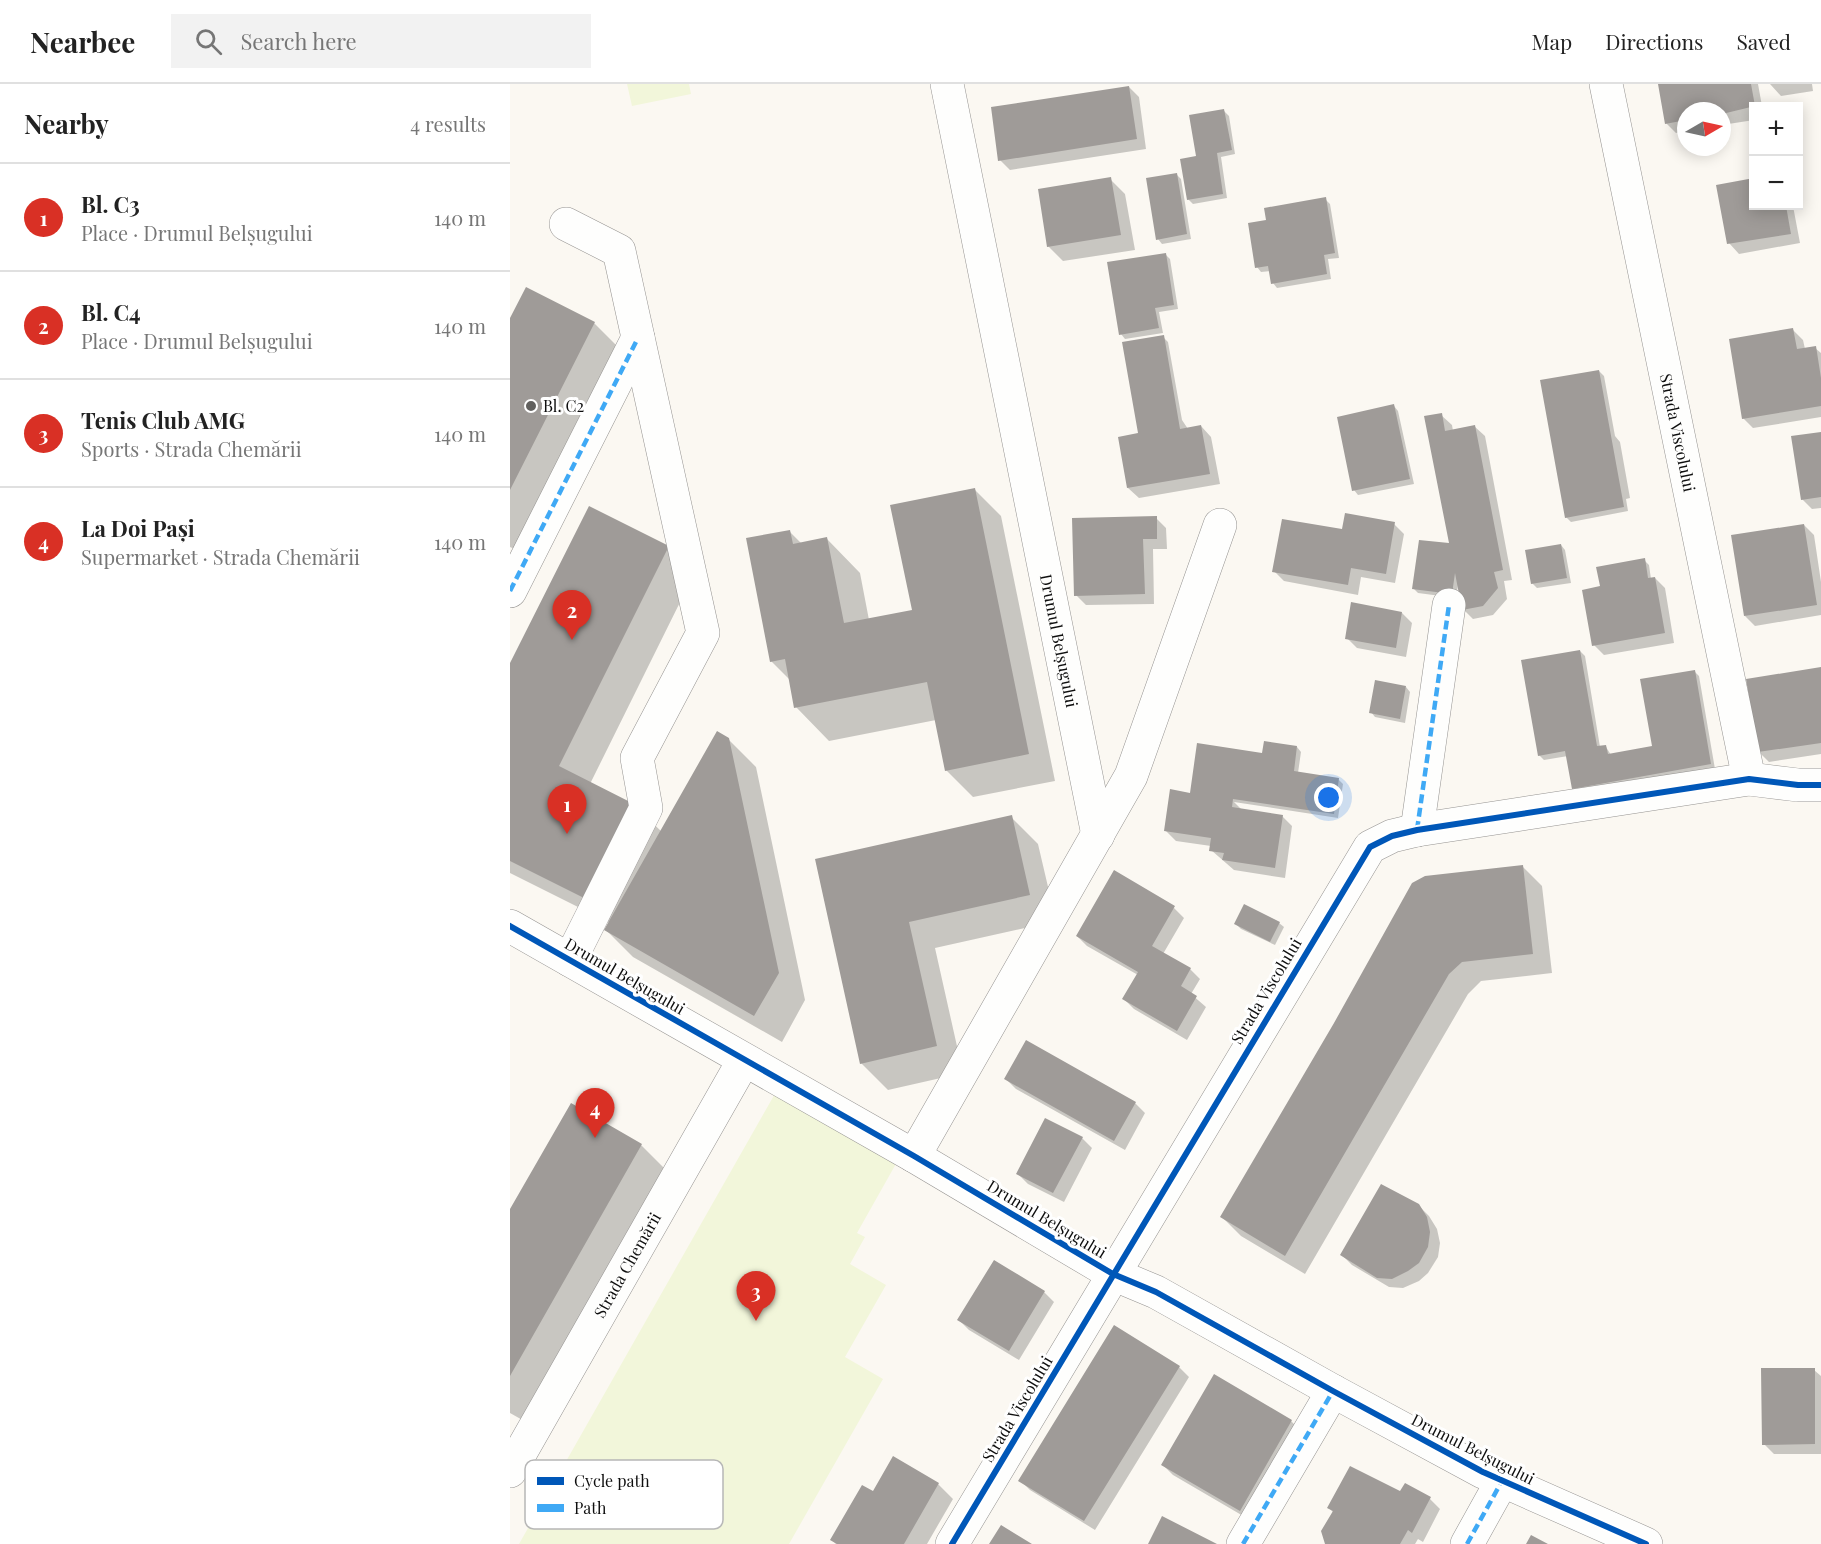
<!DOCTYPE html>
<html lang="en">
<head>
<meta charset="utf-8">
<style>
  :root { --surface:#fff; --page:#f2f2f2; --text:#222; --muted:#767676; --line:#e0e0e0; --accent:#d93025 }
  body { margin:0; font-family:"Playfair Display",serif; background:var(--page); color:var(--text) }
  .controls { position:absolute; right:18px; top:18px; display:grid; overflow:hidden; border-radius:0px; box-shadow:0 3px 15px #0003 }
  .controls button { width:54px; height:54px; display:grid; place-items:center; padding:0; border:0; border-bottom:2px solid var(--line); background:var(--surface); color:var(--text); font:30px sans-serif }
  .compass { position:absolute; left:1167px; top:18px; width:54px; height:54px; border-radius:50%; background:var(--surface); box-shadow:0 3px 15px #0003; rotate:81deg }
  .you { position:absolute; left:819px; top:714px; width:21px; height:21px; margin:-15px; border:4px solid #fff; border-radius:50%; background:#1a73e8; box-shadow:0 0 0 9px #1a73e833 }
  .badge { display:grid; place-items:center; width:39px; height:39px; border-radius:50%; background:var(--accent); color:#fff; font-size:20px; font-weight:700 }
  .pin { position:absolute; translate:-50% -50px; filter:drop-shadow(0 2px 3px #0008) }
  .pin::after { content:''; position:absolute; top:32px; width:21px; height:18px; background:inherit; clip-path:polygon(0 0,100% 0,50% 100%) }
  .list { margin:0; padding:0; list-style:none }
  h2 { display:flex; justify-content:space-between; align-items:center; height:78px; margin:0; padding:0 24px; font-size:26px }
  h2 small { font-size:20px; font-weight:400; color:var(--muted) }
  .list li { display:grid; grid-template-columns:39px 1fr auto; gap:18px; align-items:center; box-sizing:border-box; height:108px; padding:0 24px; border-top:2px solid var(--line) }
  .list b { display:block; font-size:22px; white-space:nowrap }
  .list p { margin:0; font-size:20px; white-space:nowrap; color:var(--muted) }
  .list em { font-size:20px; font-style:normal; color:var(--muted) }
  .icon { flex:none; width:33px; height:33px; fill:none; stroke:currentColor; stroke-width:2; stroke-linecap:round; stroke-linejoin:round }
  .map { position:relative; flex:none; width:1311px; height:1460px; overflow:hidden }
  header { display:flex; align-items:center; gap:36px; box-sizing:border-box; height:84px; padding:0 30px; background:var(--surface); border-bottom:2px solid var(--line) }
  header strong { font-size:28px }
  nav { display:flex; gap:33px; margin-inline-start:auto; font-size:21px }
  .search { width:420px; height:54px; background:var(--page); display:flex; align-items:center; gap:15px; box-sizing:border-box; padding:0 21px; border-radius:0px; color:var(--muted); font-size:22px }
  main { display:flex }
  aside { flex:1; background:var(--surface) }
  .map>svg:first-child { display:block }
  .pitch { fill:#f2f6da }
  .shadow { fill:#0003 }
  .building { fill:#9f9b98 }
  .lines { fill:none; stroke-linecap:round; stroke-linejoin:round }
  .minor-casing { stroke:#959391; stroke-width:34 }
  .minor { stroke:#fefefd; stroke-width:33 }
  .quiet { stroke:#3fa9f5; stroke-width:4.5; stroke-dasharray:9 4.5; stroke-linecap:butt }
  .cycleway-casing { stroke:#fff; stroke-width:10 }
  .cycleway { stroke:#0057b8; stroke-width:6 }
  .poi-dot { fill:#61605e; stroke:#fff; stroke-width:2 }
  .labels { text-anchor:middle; stroke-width:6; stroke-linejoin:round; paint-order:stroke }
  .poi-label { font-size:16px; fill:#0e0e0e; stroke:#fff; text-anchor:start }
  .street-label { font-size:16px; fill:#0e0e0e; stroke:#fff }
  .key { fill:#fff; stroke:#b7b7b7; stroke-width:1.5 }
  .key-label { font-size:16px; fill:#0e0e0e }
</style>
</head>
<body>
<header>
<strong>Nearbee</strong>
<div class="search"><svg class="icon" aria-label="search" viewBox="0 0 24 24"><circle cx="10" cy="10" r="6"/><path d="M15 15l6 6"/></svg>Search here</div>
<nav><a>Map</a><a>Directions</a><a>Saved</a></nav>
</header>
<main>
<aside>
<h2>Nearby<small>4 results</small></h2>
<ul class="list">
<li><span class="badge">1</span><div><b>Bl. C3</b><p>Place · Drumul Belșugului</p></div><em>140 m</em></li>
<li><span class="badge">2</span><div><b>Bl. C4</b><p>Place · Drumul Belșugului</p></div><em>140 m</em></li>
<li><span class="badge">3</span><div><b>Tenis Club AMG</b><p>Sports · Strada Chemării</p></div><em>140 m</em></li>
<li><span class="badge">4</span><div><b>La Doi Pași</b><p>Supermarket · Strada Chemării</p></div><em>140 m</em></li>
</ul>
</aside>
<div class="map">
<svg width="1311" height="1460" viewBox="0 0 1311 1460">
  <rect width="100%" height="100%" fill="#fbf8f2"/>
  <path class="pitch" d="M117 0H179L181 10 122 22Z
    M266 1008 387 1078 347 1149 355 1153 340 1180 376 1201 335 1273 373 1295 279 1460H9Z"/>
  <path class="shadow" d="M1149 0H1248L1252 22H1244V36L1212 41V27H1176V47L1166 49 1156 39Z
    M1260 0H1302L1303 7 1271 12Z
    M619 3 629 13 636 65 500 86 490 76Z
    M714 27 719 32 725 70 711 73 717 114 683 120 678 115 687 73Z
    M666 90 671 95 681 155 652 160 648 155Z
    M600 95 615 110 625 166 553 177 538 162Z
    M815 115 820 120 829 174 818 175 821 195 767 204 763 199 761 187 751 188 747 183 758 138Z
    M1244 122H1283L1290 159 1229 170 1219 159Z
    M655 170 660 175 668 225 649 228 653 249 615 255 611 250Z
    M0 238 84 239 111 266 9 467 0 463Z
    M1283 246 1293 256 1295 265 1305 264 1311 269V333L1243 344 1233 334Z
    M653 253 658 258 672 336 678 345 691 342 701 353 710 400 629 414 618 404Z
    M1089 287 1094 292 1105 352 1110 358 1120 414 1116 415 1118 427 1061 438 1056 433Z
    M884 322 888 327 904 400 848 411 844 406Z
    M931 331 942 341 943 347 964 342 975 352 1002 496 994 497 997 515 983 531 963 535 953 525 948 501 946 514 908 509 904 505 943 487Z
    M1311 349V424L1302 425 1292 415Z
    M464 405 491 432 545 697 463 713 436 686 426 636 319 657 286 623 280 596 261 577 279 447 292 460 317 455 350 489 359 536 404 527Z
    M646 434 656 444 657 465H643L644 520 576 521 566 511Z
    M884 440 894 450 885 499 851 493 848 511 774 497 764 487 833 447Z
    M1294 441 1304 451 1311 498V531L1245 542 1235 532Z
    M1051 461 1055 466 1061 499 1027 504 1022 499Z
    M158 464 184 490 80 700 127 724 152 748 219 656 246 683 295 916 272 958 123 873 96 846 100 839 0 789V582Z
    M1134 476 1139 481 1141 495 1145 494 1155 504 1164 559 1094 571 1084 561 1093 503Z
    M892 529 902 539 896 573 847 564 837 554Z
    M1070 567 1075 572 1090 663H1096L1101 671 1144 663 1184 587 1189 592 1205 685 1068 709 1063 704 1058 672 1034 676 1029 671Z
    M1311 584V670L1259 678 1249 668Z
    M896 603 900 608 895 639 865 633 861 628Z
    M787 663 791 668 788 689 828 695 833 700 828 734 724 718 732 726 772 732 782 742 775 794 724 786 701 766V762L666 757 656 747 681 710 753 671Z
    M501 733 528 760 546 837 425 864 453 989 378 1006 351 979 306 777Z
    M1013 783 1032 802 1042 889 971 897 958 910 795 1190 731 1152 712 1133Z
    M664 824 674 834 653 870 680 885 690 895 681 910 696 923 677 956 624 925 614 915 628 891 577 862 567 852Z
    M769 839 774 843 765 861 731 845 726 840Z
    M496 995 625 1019 635 1029 615 1066 506 1005Z
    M572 1054 582 1064 554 1118 518 1100 508 1090Z
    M131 1061 158 1088 16 1338 0 1329V1128Z
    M908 1121 919 1132 927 1145 930 1159 928 1173 918 1189 909 1197 893 1204 879 1203 842 1181 832 1171Z
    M534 1208 544 1218 509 1276 459 1246 449 1236Z
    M605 1243 669 1283 679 1293 585 1446 520 1406 510 1396Z
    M1304 1286 1311 1292V1370H1264L1254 1360Z
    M705 1292 781 1337 791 1347 740 1436 663 1391 653 1381Z
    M428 1400 443 1415 417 1460H326L322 1456 363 1409Z
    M891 1409 920 1415 930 1425 913 1458 908 1455 905 1460H817L824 1429 818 1423Z"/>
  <path class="building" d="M1148 0H1241L1245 22 1212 30V27H1176V36L1155 40Z
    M619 2 627 55 488 77 481 23Z
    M714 25 722 66 707 69 713 110 677 116 670 75 686 72 679 31Z
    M667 89 677 150 646 156 636 94Z
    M601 93 611 151 537 163 528 105Z
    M1244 94V122H1276L1281 150 1217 160 1206 101Z
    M816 113 825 169 814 171 817 190 761 200 758 182 745 184 738 139 756 136 754 124Z
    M656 169 664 221 645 224 649 244 609 251 597 178Z
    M16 203 85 238 0 406V234Z
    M1283 244 1287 265 1306 262 1311 294V322L1232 335 1219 255Z
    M654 251 670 345 691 341 700 390 617 404 608 353 628 349 612 258Z
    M1089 286 1114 423 1055 434 1030 296Z
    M884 320 900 395 842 407 827 333Z
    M932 329 935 347 965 341 993 486 984 488 988 504 973 522 952 526 945 489 942 510 902 505 909 456 939 459 914 332Z
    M1311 348V413L1291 416 1281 352Z
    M465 404 519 670 435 687 417 598 284 624 275 575 260 578 236 454 280 446 283 460 317 453 334 539 402 526 380 421Z
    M79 422 159 462 49 682 128 722 82 818 0 777V579Z
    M835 429 885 438 876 490 841 484 838 501 762 488 772 435 832 445Z
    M647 432V455H633L635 510 564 512 562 434Z
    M1294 440 1307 521 1234 532 1221 451Z
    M1051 460 1057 494 1021 500 1015 466Z
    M1135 474 1138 494 1145 493 1155 549 1082 562 1072 506 1090 502 1086 483Z
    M841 518 892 528 886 564 835 555Z
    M1070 566 1087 662 1096 661 1098 670 1142 662 1130 595 1185 586 1201 680 1062 705 1055 667 1028 672 1011 576Z
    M1311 583V659L1248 668 1236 595Z
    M865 596 896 602 890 635 859 629Z
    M207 647 219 654 269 889 244 932 94 846Z
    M754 657 787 662 784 687 829 694 824 730 723 715 722 723 773 731 765 784 712 776 714 769 699 767 701 754 654 747 660 705 680 709 687 659 752 669Z
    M502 731 520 811 399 838 427 962 350 980 305 775Z
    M1013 781 1023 870 952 878 939 890 775 1172 710 1133 824 939 902 799 915 792Z
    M604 786 665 822 642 862 681 884 671 902 687 912 667 947 612 915 628 888 566 852Z
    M734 820 770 838 760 858 724 840Z
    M516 956 626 1018 604 1057 494 995Z
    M61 1019 132 1060 0 1292V1125Z
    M535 1034 573 1053 543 1109 506 1090Z
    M871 1100 909 1120 917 1133 920 1148 918 1163 909 1179 898 1187 882 1195 867 1194 830 1171Z
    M484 1176 535 1207 499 1267 447 1236Z
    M604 1241 670 1282 574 1437 508 1397Z
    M1251 1284H1305V1360L1252 1361Z
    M704 1290 782 1336 730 1427 651 1381Z
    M383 1372 429 1399 394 1460H327L320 1456 352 1401 363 1407Z
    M840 1382 890 1407 895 1399 921 1413 902 1449 898 1446 890 1460H815L811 1447 823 1427 817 1424Z
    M652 1432 707 1460H638Z
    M491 1441 522 1460H479Z
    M1021 1451 1038 1460H1016Z"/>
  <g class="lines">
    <g class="minor-casing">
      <g id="minor">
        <path id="s1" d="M437 0 588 751"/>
        <path id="s2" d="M1096 0 1239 695"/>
        <path d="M56 140 109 167 193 549 127 674 136 724 60 876"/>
        <path d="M0 507 128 254"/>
        <path d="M907 746 939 521"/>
        <path d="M0 842 404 1072 603 1190 646 1208 823 1307 973 1388 1136 1460"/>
        <path d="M404 1072 621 692 710 441"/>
        <path id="s3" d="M0 1387 234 976"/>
        <path d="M442 1460 860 763 882 752 907 746 1239 695 1288 701H1311"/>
        <path d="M733 1460 823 1307"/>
        <path d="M957 1460 992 1397"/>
      </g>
    </g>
    <use href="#minor" class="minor"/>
    <path class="quiet" d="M0 507 128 254
      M907 746 939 521
      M733 1460 823 1307
      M957 1460 992 1397"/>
    <g class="cycleway-casing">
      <path id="cycleway" d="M0 842 404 1072 603 1190 646 1208 823 1307 973 1388 1136 1460
        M442 1460 860 763 882 752 907 746 1239 695 1288 701H1311"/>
    </g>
    <use href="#cycleway" class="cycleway"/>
  </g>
  <circle class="poi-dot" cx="21" cy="322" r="6"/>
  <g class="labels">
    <g class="poi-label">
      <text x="33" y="328">Bl. C2</text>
    </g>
    <g class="street-label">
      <text dy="6" stroke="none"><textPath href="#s2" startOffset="356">Strada Viscolului</textPath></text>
      <text dy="6" stroke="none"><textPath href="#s1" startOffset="568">Drumul Belșugului</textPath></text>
      <text transform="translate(115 892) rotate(30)" y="6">Drumul Belșugului</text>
      <text transform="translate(756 907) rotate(-59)" y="6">Strada Viscolului</text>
      <text transform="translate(537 1135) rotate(31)" y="6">Drumul Belșugului</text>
      <text dy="6" stroke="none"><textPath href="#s3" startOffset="237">Strada Chemării</textPath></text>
      <text transform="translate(507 1325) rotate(-59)" y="6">Strada Viscolului</text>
      <text transform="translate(963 1365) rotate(27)" y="6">Drumul Belșugului</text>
    </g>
  </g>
  <rect x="15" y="1376" width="198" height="69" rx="9" class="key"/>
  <rect x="27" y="1393" width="27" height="8" fill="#0057b8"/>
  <rect x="27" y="1420" width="27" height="8" fill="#3fa9f5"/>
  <g class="key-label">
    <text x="64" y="1403">Cycle path</text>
    <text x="64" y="1430">Path</text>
  </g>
</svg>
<div class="controls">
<button>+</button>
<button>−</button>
</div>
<svg class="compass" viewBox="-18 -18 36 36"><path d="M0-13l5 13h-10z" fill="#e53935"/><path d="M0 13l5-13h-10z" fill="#767676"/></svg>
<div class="you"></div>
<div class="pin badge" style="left:57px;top:750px">1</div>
<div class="pin badge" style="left:62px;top:556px">2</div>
<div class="pin badge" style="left:246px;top:1237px">3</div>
<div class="pin badge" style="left:85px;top:1054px">4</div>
</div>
</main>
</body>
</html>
